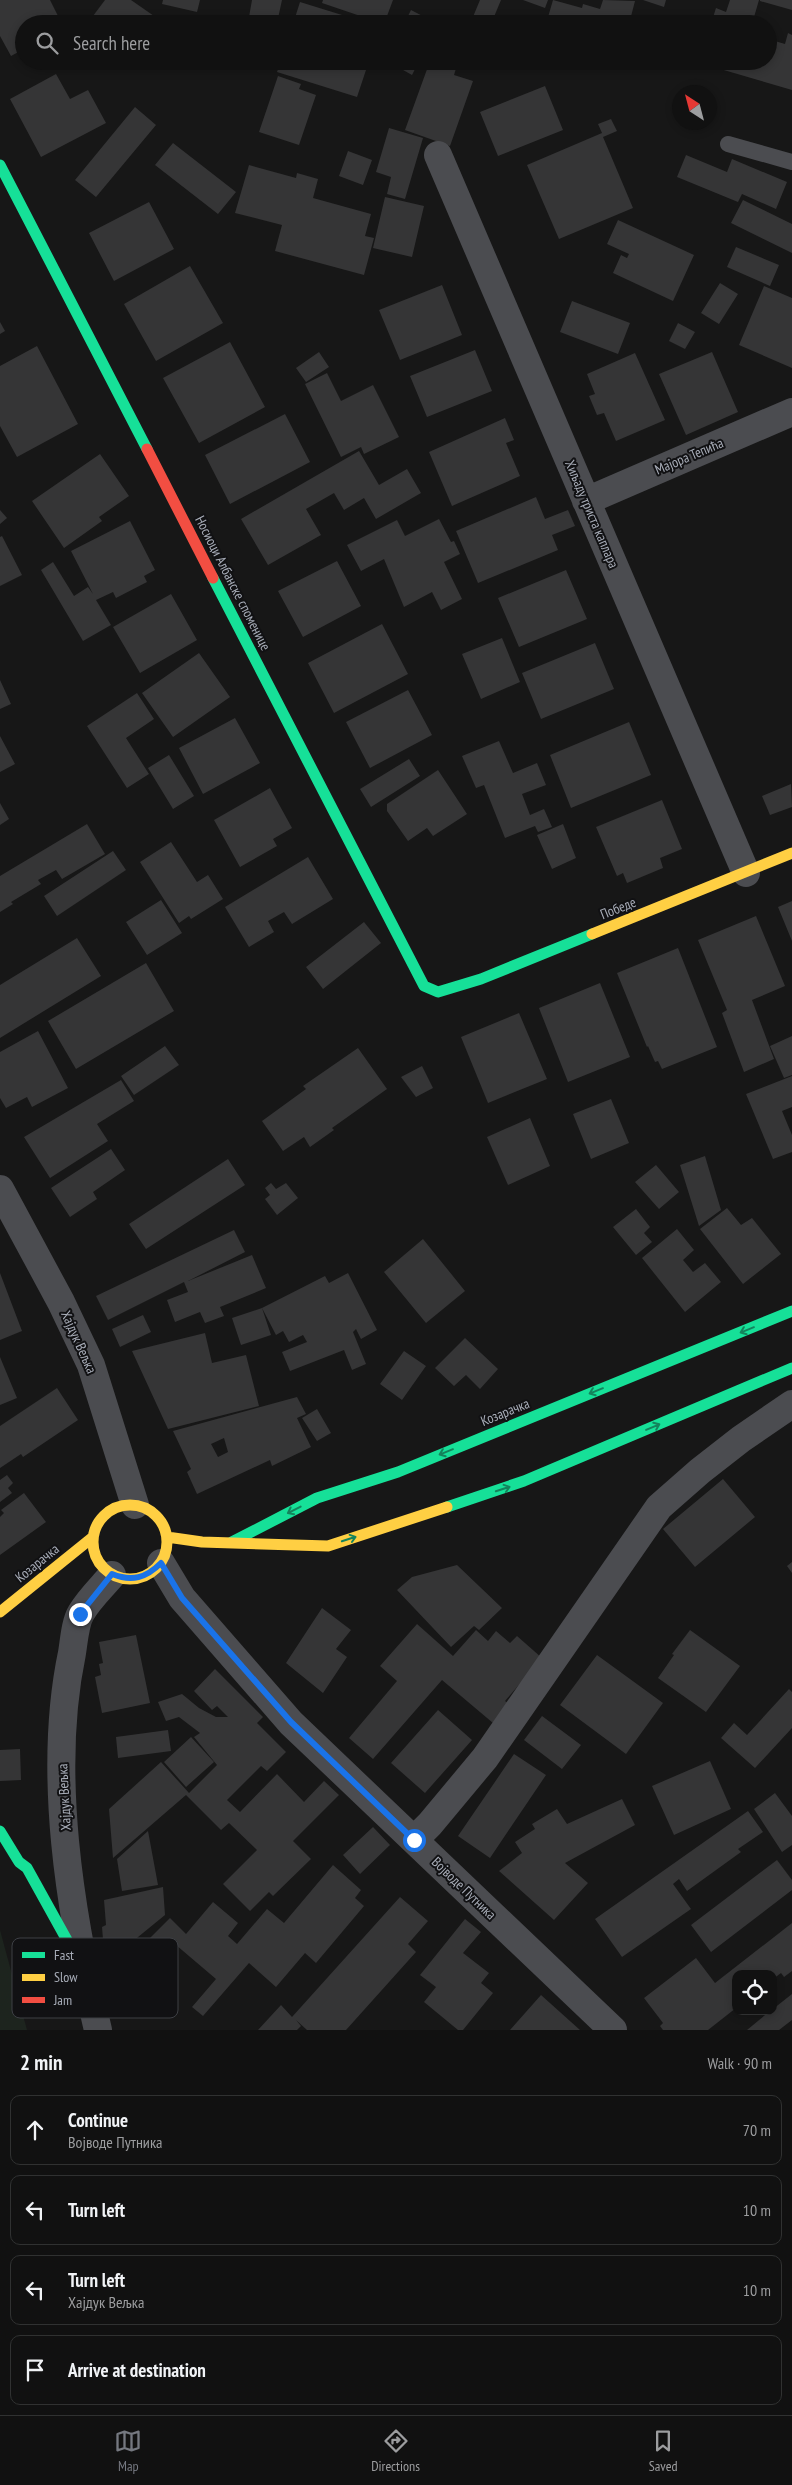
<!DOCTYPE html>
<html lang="en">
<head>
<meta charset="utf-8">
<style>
  :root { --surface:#111; --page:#1a1a1a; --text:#f1f3f6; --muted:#9c9d9f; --line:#303131; --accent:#757880 }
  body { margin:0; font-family:"PT Sans Narrow",sans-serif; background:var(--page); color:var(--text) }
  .controls { position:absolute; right:15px; bottom:15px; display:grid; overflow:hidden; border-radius:10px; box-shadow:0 2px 8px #0003 }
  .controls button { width:45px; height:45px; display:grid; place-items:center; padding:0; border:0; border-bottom:1px solid var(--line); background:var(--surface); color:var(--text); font:25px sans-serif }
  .compass { position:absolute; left:672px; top:85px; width:45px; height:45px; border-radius:50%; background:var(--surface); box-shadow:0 2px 8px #0003; rotate:324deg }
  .stop { position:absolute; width:15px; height:15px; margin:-11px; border:4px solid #1a73e8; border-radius:50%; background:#fff }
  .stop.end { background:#1a73e8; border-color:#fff; box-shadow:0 1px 5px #0008 }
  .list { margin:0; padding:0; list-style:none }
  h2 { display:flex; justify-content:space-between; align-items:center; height:65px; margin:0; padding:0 20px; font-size:21px }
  h2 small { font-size:16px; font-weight:400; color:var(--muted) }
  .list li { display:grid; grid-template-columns:32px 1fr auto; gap:15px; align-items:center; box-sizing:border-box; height:70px; margin:0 10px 10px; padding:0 10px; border:1px solid var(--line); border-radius:10px }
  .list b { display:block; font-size:19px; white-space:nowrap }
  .list p { margin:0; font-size:16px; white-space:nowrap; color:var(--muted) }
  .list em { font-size:16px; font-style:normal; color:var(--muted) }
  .icon { flex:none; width:28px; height:28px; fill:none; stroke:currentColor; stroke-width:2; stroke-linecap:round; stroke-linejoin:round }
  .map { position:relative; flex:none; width:792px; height:2030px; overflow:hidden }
  .search { position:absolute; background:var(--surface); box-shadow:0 2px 8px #0003; left:15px; right:15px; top:15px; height:55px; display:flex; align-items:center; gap:12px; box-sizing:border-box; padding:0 18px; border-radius:28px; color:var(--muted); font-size:19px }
  .sheet { height:385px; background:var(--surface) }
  nav { display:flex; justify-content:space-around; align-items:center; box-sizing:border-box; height:70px; border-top:1px solid var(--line); background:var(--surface); font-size:14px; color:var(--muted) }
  nav a { display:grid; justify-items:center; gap:2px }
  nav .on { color:var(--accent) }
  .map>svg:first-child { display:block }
  .green { fill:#1d241e }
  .building { fill:#353536; fill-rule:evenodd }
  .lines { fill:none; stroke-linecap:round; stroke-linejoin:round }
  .lane { stroke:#4b4c50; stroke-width:16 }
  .street { stroke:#4b4c50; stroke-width:28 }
  .fast { stroke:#16e098; stroke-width:11 }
  .slow { stroke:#ffcf43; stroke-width:11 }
  .jam { stroke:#f24e42; stroke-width:11 }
  .oneway { stroke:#14835c }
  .route { stroke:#1a73e8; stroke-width:6 }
  .labels { text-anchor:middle; stroke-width:4; stroke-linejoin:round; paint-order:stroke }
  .street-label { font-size:14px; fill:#a8adb8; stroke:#111113 }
  .key { fill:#111113; stroke:#3e4045; stroke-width:1 }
  .key-label { font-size:14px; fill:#a8adb8 }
</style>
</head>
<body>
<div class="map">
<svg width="792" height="2030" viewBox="0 0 792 2030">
  <rect width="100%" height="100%" fill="#171717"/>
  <path class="green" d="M0 1930 27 2030H0Z"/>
  <path class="building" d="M0 0H50L62 24H24V49L11 56 0 36Z
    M105 0H131L154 16 148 24H87Z
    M163 0H200L197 12 162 4Z
    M252 0H282L277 23 249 17Z
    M323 0H393L384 24 322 3Z
    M480 0H501L491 24H470Z
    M523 0H548L545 8Z
    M553 0 582 8 583 4 600 9 603 0 635 1 629 24H546Z
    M643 0H666L664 7Z
    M730 0H759L752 24H711L716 8 726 12Z
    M760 0H792V10L760 1Z
    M300 2 342 15 339 24H293Z
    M411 10 438 24H404Z
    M788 33 792 35V90L710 66 712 61H768V39L785 44Z
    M281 61H350L367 67 357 97 277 72Z
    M387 61H419L412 75Z
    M430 61 458 62 454 75 473 81 450 146 405 130Z
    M56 74 70 99 88 90 106 123 41 157 10 99Z
    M278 76 301 84 299 89 316 95 299 145 259 132Z
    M545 86 563 130 498 156 480 112Z
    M135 107 156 125 96 197 75 180Z
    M611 119 617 131 603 137 633 208 559 239 527 165 602 133 598 124Z
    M389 128 423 138 405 199 387 194 391 177 376 172Z
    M173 143 236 192 218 214 155 165Z
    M348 151 372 160 363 185 339 176Z
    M686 155 727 172 732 159 787 182 776 209 742 194 738 202 677 177Z
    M249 165 296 178 297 173 318 179 313 198 371 214 365 236 374 238 364 275 275 251 282 225 235 213Z
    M385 197 424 206 412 257 373 248Z
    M743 200 792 224V253L731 223Z
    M149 202 174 249 114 281 89 233Z
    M618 220 694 255 673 301 613 273 621 255 627 258 629 254 607 244Z
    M736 247 779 265 770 286 727 267Z
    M190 266 223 323 156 361 124 304Z
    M720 283 738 294 719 324 701 313Z
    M442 285 462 335 400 360 379 310Z
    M764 286 792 298V368L739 345Z
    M572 301 630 323 618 354 560 332Z
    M0 322 5 331 0 334Z
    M678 323 695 332 685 349 669 341Z
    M230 342 265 407 199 443 163 378Z
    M37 346 78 424 17 457 0 426V366Z
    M475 350 492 391 427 417 410 376Z
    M319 352 329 367 306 382 296 368Z
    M712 352 738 412 686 435 659 374Z
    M635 353 665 420 616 441 604 413 597 415 589 396 595 394 587 374Z
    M327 373 341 401 373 385 399 437 364 454 361 447 341 457 305 384Z
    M285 414 310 462 230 504 205 455Z
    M505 418 514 440 506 443 520 476 452 506 429 452Z
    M359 451 379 485 407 469 421 493 376 519 364 498 344 510 334 493 306 509 321 535 268 565 241 519Z
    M100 454 129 496 99 517 102 521 64 548 32 501Z
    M536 497 545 519 568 510 575 526 552 535 558 550 478 583 456 531Z
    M0 510 7 518 0 524Z
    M439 519 451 542 454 541 460 554 444 562 462 599 441 610 432 592 404 607 384 559 361 571 347 545 397 520 405 536Z
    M130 521 155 570 144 576 147 582 116 598 113 592 96 600 111 625 83 641 41 570 53 562 74 596 88 587 93 594 71 551Z
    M2 536 22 575 0 586V537Z
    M337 561 361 606 303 637 278 591Z
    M566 570 587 619 519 647 498 598Z
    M171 594 197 640 140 673 113 627Z
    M382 624 408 674 334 713 308 663Z
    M502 638 520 682 481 699 462 654Z
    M595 643 614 689 541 719 522 673Z
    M199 653 230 697 173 737 142 693Z
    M0 680 11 704 0 709Z
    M408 690 432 735 370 768 346 722Z
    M137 693 154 719 126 738 149 774 127 788 87 726Z
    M235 718 260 763 203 794 179 748Z
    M629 722 651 775 571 808 550 755Z
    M0 736 15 764 0 772Z
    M499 741 513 773 537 763 546 785 522 794 530 815 544 809 552 827 538 832 535 826 505 838 484 785 476 788 462 756Z
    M169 755 194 796 173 809 148 768Z
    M409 759 420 776 371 807 360 789Z
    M438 770 467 814 433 836 427 828 408 841 387 811V804Z
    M791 784 792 807 770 815 762 796Z
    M270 788 292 828 273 839 277 846 240 867 214 820Z
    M662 800 682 849 660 858 663 868 627 883 623 873 617 876 596 827Z
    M0 803 9 819 0 825Z
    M87 824 105 854 62 879 56 870 38 880 41 884 11 902 13 904 0 912V876Z
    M563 824 576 858 552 869 537 835Z
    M171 842 197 882 208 875 223 899 191 919 189 916 179 923 140 862Z
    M113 851 126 870 57 916 44 896Z
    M308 857 333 899 292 924 284 912 268 921 274 932 249 947 225 907Z
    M161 900 182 933 147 955 126 922Z
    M792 901V941L778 907Z
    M756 916 785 986 752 1000 774 1059 744 1072 722 1013 727 1010 698 940Z
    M364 922 381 943 323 989 306 967Z
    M77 938 101 976 0 1038V985Z
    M678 948 717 1047 662 1069 658 1061 655 1062 648 1046 647 1047 617 973Z
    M146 963 174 1011 76 1069 48 1021Z
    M600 983 630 1057 568 1082 539 1008Z
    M519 1013 547 1079 488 1103 461 1037Z
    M38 1031 68 1088 32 1107 27 1097 6 1108 0 1098V1052Z
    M792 1036V1075L784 1078 770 1046Z
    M165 1046 179 1065 134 1095 121 1076Z
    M358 1048 387 1089 332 1128 334 1130 310 1147 304 1137 283 1151 262 1121 306 1089 303 1086Z
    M422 1066 433 1088 416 1097 401 1077Z
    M792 1076V1107L782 1111 792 1135V1152L773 1159 746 1094Z
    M121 1080 134 1101 97 1124 108 1141 50 1178 24 1137Z
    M611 1099 629 1143 591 1159 573 1114Z
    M530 1118 550 1166 508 1185 487 1137Z
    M111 1149 125 1170 93 1192 97 1199 70 1217 51 1188Z
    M705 1156 721 1210 699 1226 680 1165Z
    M228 1159 245 1185 146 1249 129 1224Z
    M656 1165 679 1192 659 1209 635 1182Z
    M271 1183 276 1189 286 1183 298 1198 277 1215 265 1199 270 1195 265 1188Z
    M727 1208 741 1225 752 1218 781 1254 743 1284 700 1229Z
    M636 1209 650 1227 644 1233 652 1242 636 1255 613 1227Z
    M677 1229 694 1250 683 1260 693 1272 705 1263 721 1282 685 1312 642 1258Z
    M234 1230 245 1252 188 1281 252 1255 266 1288 220 1307 224 1316 205 1323 200 1312 175 1322 167 1300 188 1292 184 1282 108 1320 96 1296Z
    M423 1239 465 1291 426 1323 384 1272Z
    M0 1273 22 1331 0 1340Z
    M348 1273 377 1330 361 1339 356 1329 353 1332 366 1364 352 1370 344 1350 290 1371 282 1352 307 1342 303 1335 289 1342 283 1331 276 1335 262 1308 271 1335 241 1345 232 1318 262 1308 325 1276 329 1283Z
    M143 1315 151 1332 120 1347 112 1329Z
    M205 1333 212 1363 246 1355 259 1406 168 1429 132 1351Z
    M465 1338 498 1369 480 1389 466 1375 454 1386 435 1368Z
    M404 1351 426 1366 402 1400 380 1384Z
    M0 1357 17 1398 0 1405Z
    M57 1388 78 1420 23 1457 21 1454 0 1468V1426Z
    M297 1397 306 1414 297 1418 311 1447 272 1466 270 1460 197 1494 187 1472 191 1469 173 1431ZM224 1438 228 1452 218 1457 211 1444Z
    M317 1409 331 1433 317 1441 302 1418Z
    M7 1475 13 1483 8 1488 12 1493 0 1502V1480Z
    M723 1479 755 1517 695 1567 663 1529Z
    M24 1493 46 1522 0 1555V1517L4 1513 1 1510Z
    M792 1562V1573L787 1566Z
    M457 1565 502 1608 479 1630 474 1626 451 1647 397 1590 412 1577Z
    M322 1608 351 1630 336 1649 347 1657 323 1693 286 1663Z
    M417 1624 453 1656 476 1630 488 1641 496 1631 510 1643 517 1636 542 1658 505 1701 509 1704 493 1723 442 1680 373 1759 349 1738 397 1681 380 1666Z
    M690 1630 740 1666 706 1712 658 1678 674 1655 672 1654Z
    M136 1635 150 1703 102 1713 95 1677 101 1675 99 1664 103 1663 99 1642Z
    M597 1655 663 1703 626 1754 560 1705Z
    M215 1669 263 1717 257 1723 286 1752 267 1771 261 1766 227 1800 240 1812 277 1774 304 1802 324 1781 339 1795 293 1841 311 1859 273 1896 269 1892 250 1911 223 1884 257 1850 229 1823 221 1830 186 1795 113 1858 109 1809 161 1762 189 1793 217 1765 194 1737 200 1733 179 1717 166 1721 158 1702 182 1694 199 1708 216 1717H228L217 1706 212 1710 194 1691Z
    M789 1689 792 1692V1728L755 1768 721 1738 734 1723 747 1735Z
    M438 1710 472 1740 425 1793 391 1763Z
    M542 1716 581 1745 562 1769 524 1740Z
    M168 1730 171 1751 118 1758 116 1737Z
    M191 1737 214 1762 186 1787 164 1762Z
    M20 1749 21 1780 0 1781V1750Z
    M514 1754 546 1775 490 1858 458 1836Z
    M710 1761 731 1809 674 1835 652 1786Z
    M775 1793 792 1816V1845L782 1852 754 1809Z
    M622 1799 635 1825 565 1863 588 1883 554 1920 499 1871 522 1853 515 1842 535 1829 532 1824 557 1809 567 1824Z
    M748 1811 763 1832 738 1849 741 1852 687 1891 679 1879 673 1884 691 1909 622 1957 595 1919Z
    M373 1827 390 1845 360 1874 343 1855Z
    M148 1831 158 1885 122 1891 117 1859Z
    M777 1860 792 1880V1890L711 1952 691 1925Z
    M333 1865 361 1890 355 1898 364 1906 316 1963 305 1953 276 1987 249 1963 203 2016 192 2007 216 1979 176 1945 161 1961 164 1964 121 2004 108 1980 170 1918 186 1934 213 1902 238 1923 228 1936 237 1944 267 1909 284 1923Z
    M163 1887 165 1915 105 1964 102 1927 106 1925 104 1900Z
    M400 1897 428 1921 408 1944 416 1952 346 2030H307L296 2020 301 2026 297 2030H258L281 2005 292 2017Z
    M465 1919 481 1932 463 1953 489 1973 481 1983 493 1993 463 2030H458L424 2002 436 1987 420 1975Z
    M792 1923V1971L784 1977 781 1973 773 1979V1974H736V2008L708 2030H663L660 2026 663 2023 644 1998 696 1958 715 1983Z
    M792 1994V2020L779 2030H747L770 2011H773V2009Z
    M541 1995 580 2030H510Z"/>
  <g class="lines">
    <path class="lane" d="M728 144 792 162"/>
    <path class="street" d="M438 155 746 873
      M586 501 792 412
      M0 1189 61 1302 91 1365 135 1505
      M161 1563 182 1598 291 1723 613 2030
      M414 1840 430 1824 485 1758 659 1507 700 1471 741 1439 792 1404
      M98 2030C70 1913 47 1772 72 1653 74 1641 75 1623 81 1613 89 1599 102 1587 112 1575"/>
    <path class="fast" d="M0 165 147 449
      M213 578 424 986 438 992 481 979 592 934
      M447 1507 524 1481 792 1368
      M232 1542 317 1498 398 1472 792 1311
      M0 1831 19 1862 27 1868 83 1969"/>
    <path class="slow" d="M592 934 792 853
      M93 1542a37 37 0 1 1 74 0a37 37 0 1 1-74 0Z
      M167 1537 202 1542 328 1546 447 1507
      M0 1612 93 1537"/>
    <path class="jam" d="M147 449 213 578"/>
  </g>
  <defs><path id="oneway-shaft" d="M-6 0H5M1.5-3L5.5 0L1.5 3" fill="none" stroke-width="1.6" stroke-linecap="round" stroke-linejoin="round" transform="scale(1.25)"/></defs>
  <g class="oneway">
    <use href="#oneway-shaft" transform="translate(747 1330) rotate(158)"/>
    <use href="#oneway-shaft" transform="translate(596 1391) rotate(158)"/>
    <use href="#oneway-shaft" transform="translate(653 1427) rotate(-23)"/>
    <use href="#oneway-shaft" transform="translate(446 1452) rotate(158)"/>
    <use href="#oneway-shaft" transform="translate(503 1489) rotate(-18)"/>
    <use href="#oneway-shaft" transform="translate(294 1510) rotate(153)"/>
    <use href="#oneway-shaft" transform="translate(349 1539) rotate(-18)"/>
  </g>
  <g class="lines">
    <path class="route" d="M80 1614 112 1574C132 1582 146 1578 161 1563L182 1598 291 1722 414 1840"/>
  </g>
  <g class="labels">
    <g class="street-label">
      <text transform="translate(689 456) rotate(-23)" y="5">Мајора Тепића</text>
      <text transform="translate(592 514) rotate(67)" y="5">Хиљаду триста каплара</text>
      <text transform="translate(233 583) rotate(63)" y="5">Носиоци Албанске споменице</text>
      <text transform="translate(618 908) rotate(-22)" y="5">Победе</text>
      <text transform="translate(79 1342) rotate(66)" y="5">Хајдук Вељка</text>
      <text transform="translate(505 1412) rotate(-22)" y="5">Козарачка</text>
      <text transform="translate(37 1563) rotate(-39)" y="5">Козарачка</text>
      <text transform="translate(64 1797) rotate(-93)" y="5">Хајдук Вељка</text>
      <text transform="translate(464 1888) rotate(44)" y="5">Војводе Путника</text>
    </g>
  </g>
  <rect x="12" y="1938" width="166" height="80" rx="8" class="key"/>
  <rect x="22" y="1952" width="23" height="6" fill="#16e098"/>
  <rect x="22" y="1974" width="23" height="7" fill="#ffcf43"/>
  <rect x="22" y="1997" width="23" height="6" fill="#f24e42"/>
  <g class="key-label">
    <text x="54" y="1960">Fast</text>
    <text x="54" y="1982">Slow</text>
    <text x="54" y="2005">Jam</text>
  </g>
</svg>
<div class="controls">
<button><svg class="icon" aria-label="locate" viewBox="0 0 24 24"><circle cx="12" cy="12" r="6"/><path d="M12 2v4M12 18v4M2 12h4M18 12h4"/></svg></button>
</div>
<svg class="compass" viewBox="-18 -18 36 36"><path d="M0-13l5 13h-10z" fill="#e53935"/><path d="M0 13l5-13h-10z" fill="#9c9d9f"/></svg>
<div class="stop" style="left:414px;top:1840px"></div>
<div class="stop end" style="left:80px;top:1614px"></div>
<div class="search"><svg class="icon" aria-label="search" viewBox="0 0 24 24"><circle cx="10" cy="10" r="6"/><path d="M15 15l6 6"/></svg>Search here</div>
</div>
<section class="sheet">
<h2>2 min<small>Walk · 90 m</small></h2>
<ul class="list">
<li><svg class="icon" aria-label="ahead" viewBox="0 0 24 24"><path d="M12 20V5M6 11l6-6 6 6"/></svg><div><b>Continue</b><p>Војводе Путника</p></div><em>70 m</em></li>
<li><svg class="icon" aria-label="left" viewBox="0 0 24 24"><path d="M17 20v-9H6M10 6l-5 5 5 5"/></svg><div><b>Turn left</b></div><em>10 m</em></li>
<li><svg class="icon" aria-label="left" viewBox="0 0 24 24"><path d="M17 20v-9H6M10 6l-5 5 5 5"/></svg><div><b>Turn left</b><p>Хајдук Вељка</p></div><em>10 m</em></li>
<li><svg class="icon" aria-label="arrive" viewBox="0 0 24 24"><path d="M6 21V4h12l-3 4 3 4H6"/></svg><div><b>Arrive at destination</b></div></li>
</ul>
</section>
<nav>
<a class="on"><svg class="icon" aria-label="map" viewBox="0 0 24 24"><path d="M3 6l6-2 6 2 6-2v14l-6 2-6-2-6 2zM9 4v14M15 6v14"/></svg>Map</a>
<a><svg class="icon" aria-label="directions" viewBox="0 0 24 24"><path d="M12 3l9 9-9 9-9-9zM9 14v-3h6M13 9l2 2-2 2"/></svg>Directions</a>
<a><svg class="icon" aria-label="saved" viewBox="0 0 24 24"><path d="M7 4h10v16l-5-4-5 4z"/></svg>Saved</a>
</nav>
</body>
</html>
